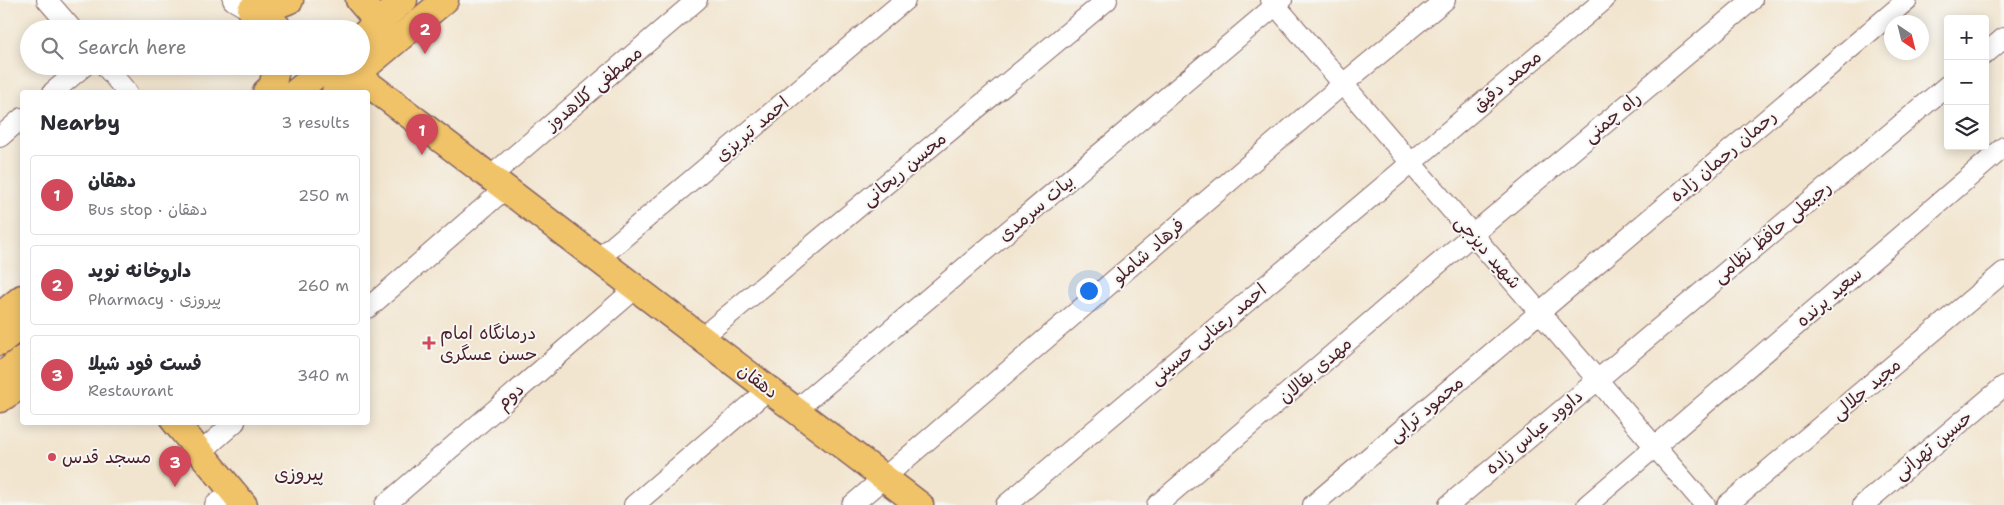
<!DOCTYPE html>
<html lang="en">
<head>
<meta charset="utf-8">
<style>
  :root { --surface:#fff; --page:#f2f2f3; --text:#2b2b33; --muted:#7c7c81; --line:#e1e1e2; --accent:#d1495b }
  body { margin:0; font-family:"Shantell Sans","Playpen Sans Arabic",sans-serif; background:var(--page); color:var(--text) }
  .controls { position:absolute; right:15px; top:15px; display:grid; overflow:hidden; border-radius:5px; box-shadow:0 2px 12px #0003 }
  .controls button { width:45px; height:45px; display:grid; place-items:center; padding:0; border:0; border-bottom:1px solid var(--line); background:var(--surface); color:var(--text); font:25px sans-serif }
  .compass { position:absolute; left:1884px; top:15px; width:45px; height:45px; border-radius:50%; background:var(--surface); box-shadow:0 2px 12px #0003; rotate:145deg }
  .you { position:absolute; left:1088px; top:290px; width:18px; height:18px; margin:-12px; border:4px solid #fff; border-radius:50%; background:#1a73e8; box-shadow:0 0 0 8px #1a73e833 }
  .badge { display:grid; place-items:center; width:32px; height:32px; border-radius:50%; background:var(--accent); color:#fff; font-size:16px; font-weight:700 }
  .pin { position:absolute; translate:-50% -41px; filter:drop-shadow(0 1px 2px #0008) }
  .pin::after { content:''; position:absolute; top:26px; width:18px; height:15px; background:inherit; clip-path:polygon(0 0,100% 0,50% 100%) }
  .list { margin:0; padding:0; list-style:none }
  h2 { display:flex; justify-content:space-between; align-items:center; height:65px; margin:0; padding:0 20px; font-size:21px }
  h2 small { font-size:16px; font-weight:400; color:var(--muted) }
  .list li { display:grid; grid-template-columns:32px 1fr auto; gap:15px; align-items:center; box-sizing:border-box; height:80px; margin:0 10px 10px; padding:0 10px; border:1px solid var(--line); border-radius:5px }
  .list b { display:block; font-size:19px; white-space:nowrap }
  .list p { margin:0; font-size:16px; white-space:nowrap; color:var(--muted) }
  .list em { font-size:16px; font-style:normal; color:var(--muted) }
  .icon { flex:none; width:28px; height:28px; fill:none; stroke:currentColor; stroke-width:2; stroke-linecap:round; stroke-linejoin:round }
  .map { position:relative; flex:none; width:2004px; height:505px; overflow:hidden }
  .search { position:absolute; background:var(--surface); box-shadow:0 2px 12px #0003; left:20px; top:20px; width:350px; height:55px; display:flex; align-items:center; gap:12px; box-sizing:border-box; padding:0 18px; border-radius:28px; color:var(--muted); font-size:19px }
  .panel { position:absolute; background:var(--surface); box-shadow:0 2px 12px #0003; left:20px; top:90px; width:350px; height:335px; border-radius:5px }
  .map>svg:first-child { display:block }
  .lines { fill:none; stroke-linecap:round; stroke-linejoin:round }
  .minor-casing { stroke:#856464; stroke-width:22 }
  .major-casing { stroke:#856464; stroke-width:29 }
  .minor { stroke:#fff; stroke-width:20 }
  .major { stroke:#f1c369; stroke-width:26 }
  .poi-dot { fill:#d1495b; stroke:#f6f6f2; stroke-width:2 }
  .labels { text-anchor:middle; stroke-width:4; stroke-linejoin:round; paint-order:stroke }
  .street-label { font-size:18px; fill:#4a1f2b; stroke:#f6f6f2 }
  .poi-label { font-size:18px; fill:#4a1f2b; stroke:#f6f6f2; text-anchor:start }
  .neighbourhood-label { font-size:19px; fill:#4a1f2b; stroke:#f6f6f2 }
</style>
</head>
<body>
<div class="map">
<svg width="2004" height="505" viewBox="0 0 2004 505">
  <rect width="100%" height="100%" fill="#f6f6f2"/>
  <filter id="ink" filterUnits="userSpaceOnUse"><feTurbulence type="fractalNoise" baseFrequency=".02" numOctaves="2"/><feDisplacementMap in="SourceGraphic" scale="10" xChannelSelector="R" yChannelSelector="G"/><feConvolveMatrix kernelMatrix="1 2 1 2 8 2 1 2 1" color-interpolation-filters="sRGB"/></filter>
  <filter id="wash" filterUnits="userSpaceOnUse"><feTurbulence type="fractalNoise" baseFrequency=".0096" numOctaves="4" result="noise"/><feDisplacementMap in="SourceGraphic" scale="20" xChannelSelector="R" yChannelSelector="G"/><feGaussianBlur stdDeviation="1.12" result="paint"/><feColorMatrix in="noise" values="0 0 0 0 0 0 0 0 0 0 0 0 0 0 0 0 0 1.4 0 .05"/><feComposite in="paint" operator="in"/></filter>
  <g filter="url(#wash)">
    <rect width="100%" height="100%" fill="#f2e5cf"/>
  </g>
  <g filter="url(#ink)">
    <g class="lines">
      <g class="minor-casing">
        <path id="minor" d="M47 0 72 29
          M233 0 262 17
          M1271 0 1705 505
          M1985 54 2004 38
          M105 66 127 92
          M53 92 84 66
          M0 137 22 118
          M491 176 697 0
          M598 259 905 0
          M368 308 506 188
          M701 338 1107 0
          M796 410 1282 0
          M200 453 235 422
          M215 505 232 491
          M385 505 636 288
          M634 505 769 389
          M852 505 1343 84 1445 0
          M1006 505 1604 0
          M1157 505 1473 234 1752 0
          M1313 505 1907 0
          M1449 505 1948 85
          M1587 505 2004 147
          M1727 505 2004 272
          M1863 505 2004 386"/>
      </g>
      <g class="major-casing">
        <path id="major" d="M359 0 378 22
          M251 10 270 8 290 0
          M277 26V29
          M361 37 404 0
          M345 66 920 505
          M266 92 272 87 277 66
          M296 92 327 66
          M335 92 445 0
          M0 316 22 298
          M0 342 22 324
          M0 377 22 359
          M0 399 22 385
          M175 422 244 505"/>
      </g>
      <use href="#minor" class="minor"/>
      <use href="#major" class="major"/>
    </g>
  </g>
  <g class="poi-dot">
    <path d="M426.5 335.5h5v5h5v5h-5v5h-5v-5h-5v-5h5z"/>
    <circle cx="52" cy="457" r="5"/>
  </g>
  <g class="labels">
    <g class="street-label">
      <text transform="translate(1507 81) rotate(-40)" y="6">محمد دقیق</text>
      <text transform="translate(594 88) rotate(-40)" y="6">مصطفی کلاهدوز</text>
      <text transform="translate(1612 117) rotate(-40)" y="6">راه چمنی</text>
      <text transform="translate(752 129) rotate(-40)" y="6">احمد تبریزی</text>
      <text transform="translate(1723 156) rotate(-40)" y="6">رحمان رحمان زاده</text>
      <text transform="translate(904 169) rotate(-40)" y="6">محسن ریحانی</text>
      <text transform="translate(1036 208) rotate(-40)" y="6">بیات سرمدی</text>
      <text transform="translate(1772 232) rotate(-40)" y="6">رجبعلی حافظ نظامی</text>
      <text transform="translate(1148 251) rotate(-41)" y="6">فرهاد شاملو</text>
      <text transform="translate(1488 252) rotate(49)" y="6">شهید دیزجی</text>
      <text transform="translate(1829 297) rotate(-41)" y="6">سعید پرنده</text>
      <text transform="translate(1208 334) rotate(-40)" y="6">احمد رعنایی حسینی</text>
      <text transform="translate(1315 370) rotate(-41)" y="6">مهدی بقالان</text>
      <text transform="translate(758 381) rotate(37)" y="6">دهقان</text>
      <text transform="translate(1866 389) rotate(-40)" y="6">مجید جلالی</text>
      <text transform="translate(510 396) rotate(-41)" y="6">دوم</text>
      <text transform="translate(1426 409) rotate(-40)" y="6">محمود ترابی</text>
      <text transform="translate(1534 432) rotate(-40)" y="6">داوود عباس زاده</text>
      <text transform="translate(1933 445) rotate(-40)" y="6">حسین تهرانی</text>
    </g>
    <g class="poi-label">
      <text x="440" y="339">درمانگاه امام<tspan x="440" dy="21">حسن عسگری</tspan></text>
      <text x="62" y="463">مسجد قدس</text>
    </g>
    <g class="neighbourhood-label">
      <text x="299" y="480">پیروزی</text>
    </g>
  </g>
</svg>
<div class="controls">
<button>+</button>
<button>−</button>
<button><svg class="icon" aria-label="layers" viewBox="0 0 24 24"><path d="M12 4l9 5-9 5-9-5zM3 14l9 5 9-5"/></svg></button>
</div>
<svg class="compass" viewBox="-18 -18 36 36"><path d="M0-13l5 13h-10z" fill="#e53935"/><path d="M0 13l5-13h-10z" fill="#7c7c81"/></svg>
<div class="you"></div>
<div class="pin badge" style="left:422px;top:155px">1</div>
<div class="pin badge" style="left:425px;top:54px">2</div>
<div class="pin badge" style="left:175px;top:487px">3</div>
<div class="search"><svg class="icon" aria-label="search" viewBox="0 0 24 24"><circle cx="10" cy="10" r="6"/><path d="M15 15l6 6"/></svg>Search here</div>
<section class="panel">
<h2>Nearby<small>3 results</small></h2>
<ul class="list">
<li><span class="badge">1</span><div><b>دهقان</b><p>Bus stop · دهقان</p></div><em>250 m</em></li>
<li><span class="badge">2</span><div><b>داروخانه نوید</b><p>Pharmacy · پیروزی</p></div><em>260 m</em></li>
<li><span class="badge">3</span><div><b>فست فود شیلا</b><p>Restaurant</p></div><em>340 m</em></li>
</ul>
</section>
</div>
</body>
</html>
